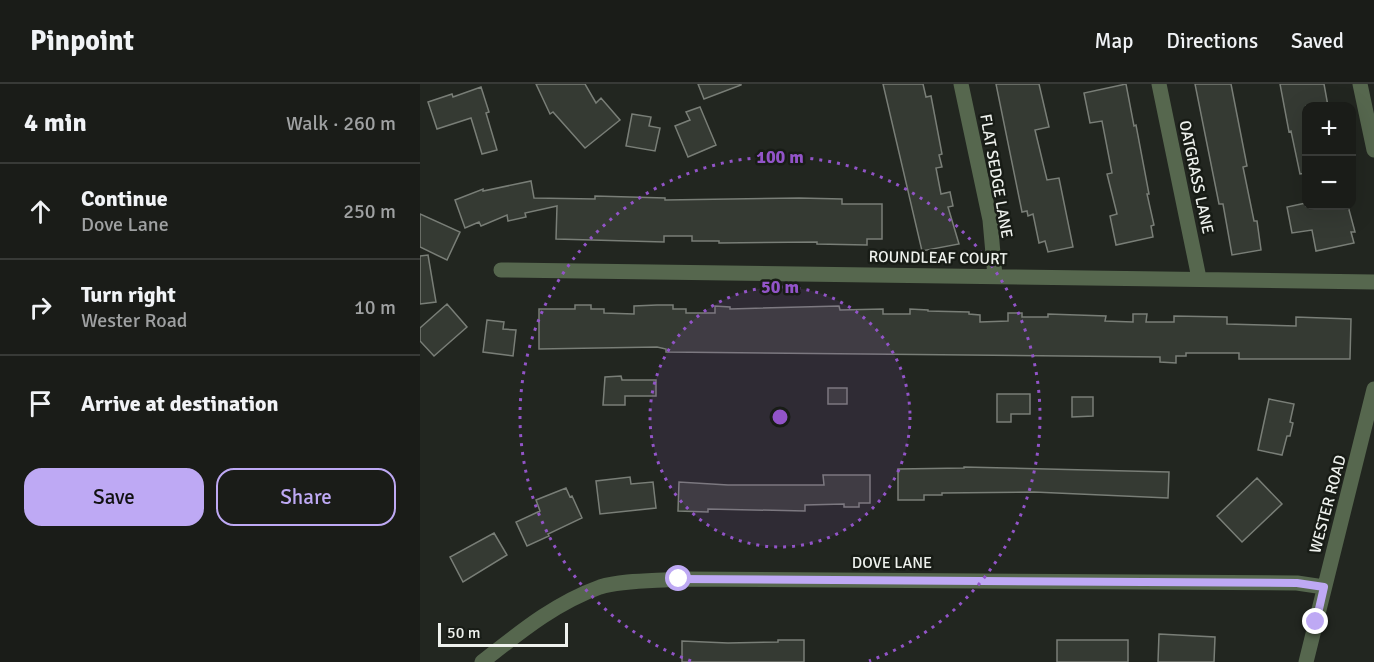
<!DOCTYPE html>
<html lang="en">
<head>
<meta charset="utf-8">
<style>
  :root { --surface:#1a1c18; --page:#232521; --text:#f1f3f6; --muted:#9fa1a2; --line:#383a37; --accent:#bea9f4 }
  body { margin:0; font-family:Signika,sans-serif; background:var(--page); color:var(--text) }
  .controls { position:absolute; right:18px; top:18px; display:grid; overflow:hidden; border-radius:12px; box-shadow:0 6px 24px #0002 }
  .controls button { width:54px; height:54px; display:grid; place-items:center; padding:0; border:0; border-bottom:2px solid var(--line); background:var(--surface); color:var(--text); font:30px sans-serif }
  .scale { position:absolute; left:18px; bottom:15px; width:130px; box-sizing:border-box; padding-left:6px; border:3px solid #eff2ee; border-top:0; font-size:16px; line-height:21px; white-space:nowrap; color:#eff2ee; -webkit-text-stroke:4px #181c16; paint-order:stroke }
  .stop { position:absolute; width:18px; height:18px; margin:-14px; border:4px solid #bea9f4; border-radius:50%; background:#fff }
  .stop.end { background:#bea9f4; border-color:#fff; box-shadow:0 2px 6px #0008 }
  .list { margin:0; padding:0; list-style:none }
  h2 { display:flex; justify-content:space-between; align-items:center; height:78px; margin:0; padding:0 24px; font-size:26px }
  h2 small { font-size:20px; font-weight:400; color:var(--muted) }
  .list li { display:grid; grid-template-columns:39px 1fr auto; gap:18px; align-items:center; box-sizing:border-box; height:96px; padding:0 24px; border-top:2px solid var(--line) }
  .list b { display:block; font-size:22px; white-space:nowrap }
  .list p { margin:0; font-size:20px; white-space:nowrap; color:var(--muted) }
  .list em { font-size:20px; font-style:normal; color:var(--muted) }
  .actions { display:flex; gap:12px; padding:18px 24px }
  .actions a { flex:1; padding:14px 0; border:2px solid var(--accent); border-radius:18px; text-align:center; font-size:21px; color:var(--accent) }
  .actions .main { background:var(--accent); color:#111 }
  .icon { flex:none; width:33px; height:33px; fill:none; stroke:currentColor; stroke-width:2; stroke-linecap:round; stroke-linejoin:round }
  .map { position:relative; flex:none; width:954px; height:578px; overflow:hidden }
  header { display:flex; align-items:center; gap:36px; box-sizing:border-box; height:84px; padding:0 30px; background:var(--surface); border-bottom:2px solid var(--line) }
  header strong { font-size:28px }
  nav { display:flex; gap:33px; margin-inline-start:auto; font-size:21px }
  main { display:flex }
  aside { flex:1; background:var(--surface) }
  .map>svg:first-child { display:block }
  .building { fill:#353a33; stroke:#797e77; stroke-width:1.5 }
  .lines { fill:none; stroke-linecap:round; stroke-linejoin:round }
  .minor { stroke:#56674e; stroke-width:15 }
  .route { stroke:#bea9f4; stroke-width:8 }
  .ring { fill:none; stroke:#9254c8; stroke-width:3; stroke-dasharray:3 6 }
  .labels { text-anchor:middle; stroke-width:5; stroke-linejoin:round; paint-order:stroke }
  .street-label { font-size:16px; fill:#eff2ee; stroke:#181c16 }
  .centre { fill:#9254c8; stroke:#181c16; stroke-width:3 }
  .ring-label { font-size:18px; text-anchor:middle; font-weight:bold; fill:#9254c8; stroke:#181c16; stroke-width:5; stroke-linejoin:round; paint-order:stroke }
</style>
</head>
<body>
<header>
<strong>Pinpoint</strong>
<nav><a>Map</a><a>Directions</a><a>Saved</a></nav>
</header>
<main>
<aside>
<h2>4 min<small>Walk · 260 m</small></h2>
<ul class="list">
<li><svg class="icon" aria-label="ahead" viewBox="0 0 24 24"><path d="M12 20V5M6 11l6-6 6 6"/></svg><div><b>Continue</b><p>Dove Lane</p></div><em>250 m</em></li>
<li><svg class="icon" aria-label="right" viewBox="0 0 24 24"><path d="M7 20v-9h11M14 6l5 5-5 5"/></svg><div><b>Turn right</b><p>Wester Road</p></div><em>10 m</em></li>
<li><svg class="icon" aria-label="arrive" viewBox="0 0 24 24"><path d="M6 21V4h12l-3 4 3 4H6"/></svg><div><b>Arrive at destination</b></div></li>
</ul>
<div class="actions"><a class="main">Save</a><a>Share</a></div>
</aside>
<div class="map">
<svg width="954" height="578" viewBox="0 0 954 578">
  <rect width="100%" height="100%" fill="#222620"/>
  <path class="building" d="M116 0H165L176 19 181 14 200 36 165 64 133 28 130 30Z
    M278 0H321V1L284 15Z
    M463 0H503L506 13 511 12 522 70 519 71 522 83 516 84 521 110 530 108 533 122 528 123 539 160 502 167Z
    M576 0H619L629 43 615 46 627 96 639 94 653 163 628 168 625 157 619 159 613 130 608 132 607 127 602 128Z
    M706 0 714 42 716 41 729 110H727L734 141 731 142 733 153 696 161 690 132 697 130 687 90 692 89 682 37 670 39 664 9Z
    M775 0H811L827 82 823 83 834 137H837L841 166 812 171 803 120H799Z
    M860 0H904L908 22H886V89L880 90 871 47 869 48Z
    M61 3 69 28 66 29 77 66 62 70 51 34 17 45 8 18 32 10 33 13Z
    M280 23 296 61 268 73 255 42 270 36 266 28Z
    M212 30 231 33 229 42 240 44 235 67 206 62Z
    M111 97 114 114 175 115V112L245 114V116L379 114 422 115V120H462V155H447V161L397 160V158L299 159V157H272V152H244V158L136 155 137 122 105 129 106 133 88 137 87 131 61 142 59 138 45 144 35 116 63 105V107Z
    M886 119V122H928L935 148H931L934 159 896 167 892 146 872 149 867 123Z
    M0 130 40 148 27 176 0 163Z
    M8 171 16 218 0 220V172Z
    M27 220 47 243 14 272 0 257V244Z
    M155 221H171V225H184V229L214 230V222L237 221H253V225H266V229H295V222L310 223V225L419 222 420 226 463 225V230H490V225L508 226V227L549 228V230L560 231V238L588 237V229H602V233H628V230L686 232 685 237 713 238V230H727L726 238H754V232L807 233V240L876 242V233L931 235 930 275H819V269H766V272H756V279L740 278V273L246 268V265L237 263 119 265V225H155Z
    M67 236 84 238 83 245 96 246 93 272 63 268Z
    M201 292 202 296H236V312H205V321H183L185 293Z
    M408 304H427V320H408Z
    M577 310H610V330H591V338H577Z
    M652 313H673V332L652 333Z
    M849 315 874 320 870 338 873 339 870 352H867L862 371 838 366Z
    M544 383 749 388 748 414 614 408 522 409V411H504V416H478V385L544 384Z
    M403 391H450V419H439V423H424V420L385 421V427L288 425V428L258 427 259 398 308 401H404Z
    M210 393 211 400 233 398 236 424 180 430 176 397Z
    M837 394 862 420 822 458 797 432Z
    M146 404 150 413 152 412 162 434 128 450 129 452 107 462 96 438 120 427 116 416Z
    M74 449 87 471 43 498 30 473Z
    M739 550 795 553 794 578H738Z
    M358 556H384V578H262V557L308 559 358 558Z
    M637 556H708V578H637Z"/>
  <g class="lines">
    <path class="minor" d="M541 0 570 136 575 192
      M739 0 779 194
      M940 0 954 66
      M81 186 954 198
      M62 578C99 549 135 519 180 503 203 496 235 497 259 495L877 499 904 503
      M886 578 954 305"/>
  </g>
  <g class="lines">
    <path class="route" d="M259 495 877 499 904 503 896 538"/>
  </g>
  <circle cx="360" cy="333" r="130" fill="#9254c8" fill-opacity=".12"/>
  <g class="ring">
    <circle cx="360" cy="333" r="130"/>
    <path d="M271 577A260 260 0 1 1 449 577"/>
  </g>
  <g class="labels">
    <g class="street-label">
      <text transform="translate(577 92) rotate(80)" y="6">FLAT SEDGE LANE</text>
      <text transform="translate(777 93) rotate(78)" y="6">OATGRASS LANE</text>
      <text transform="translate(518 173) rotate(1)" y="6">ROUNDLEAF COURT</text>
      <text transform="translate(907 420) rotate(-75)" y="6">WESTER ROAD</text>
      <text x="472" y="484">DOVE LANE</text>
    </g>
  </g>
  <circle cx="360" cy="333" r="9" class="centre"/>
  <g class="ring-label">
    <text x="360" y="79">100 m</text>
    <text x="360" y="209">50 m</text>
  </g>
</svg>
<div class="controls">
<button>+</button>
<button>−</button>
</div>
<div class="scale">50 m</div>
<div class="stop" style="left:259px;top:495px"></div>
<div class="stop end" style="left:896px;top:538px"></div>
</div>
</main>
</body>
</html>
